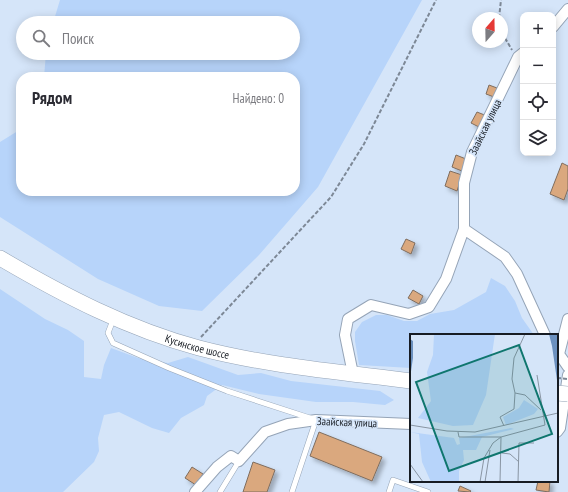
<!DOCTYPE html>
<html lang="ru">
<head>
<meta charset="utf-8">
<style>
  :root { --surface:#fff; --page:#f7f7f7; --text:#2b2b33; --muted:#7c7c81; --line:#e1e1e2 }
  body { margin:0; font-family:"PT Sans Narrow",sans-serif; background:var(--page); color:var(--text) }
  .controls { position:absolute; right:12px; top:12px; display:grid; overflow:hidden; border-radius:8px; box-shadow:0 2px 10px #0003 }
  .controls button { width:36px; height:36px; display:grid; place-items:center; padding:0; border:0; border-bottom:1px solid var(--line); background:var(--surface); color:var(--text); font:20px sans-serif }
  .compass { position:absolute; left:472px; top:12px; width:36px; height:36px; border-radius:50%; background:var(--surface); box-shadow:0 2px 10px #0003; rotate:20deg }
  .list { margin:0; padding:0; list-style:none }
  h2 { display:flex; justify-content:space-between; align-items:center; height:52px; margin:0; padding:0 16px; font-size:17px }
  h2 small { font-size:13px; font-weight:400; color:var(--muted) }
  .icon { flex:none; width:22px; height:22px; fill:none; stroke:currentColor; stroke-width:2; stroke-linecap:round; stroke-linejoin:round }
  .map { position:relative; flex:none; width:568px; height:492px; overflow:hidden }
  .search { position:absolute; background:var(--surface); box-shadow:0 2px 10px #0003; left:16px; top:16px; width:284px; height:44px; display:flex; align-items:center; gap:10px; box-sizing:border-box; padding:0 14px; border-radius:22px; color:var(--muted); font-size:15px }
  .panel { position:absolute; background:var(--surface); box-shadow:0 2px 10px #0003; left:16px; top:72px; width:284px; height:124px; border-radius:16px }
  .map>svg:first-child { display:block }
  .green { fill:#b7d4fa }
  .building { fill:#daa87e; stroke:#7f6d5e; filter:url(#shadow) }
  .lines { fill:none; stroke-linecap:round; stroke-linejoin:round }
  .lane-casing { stroke:#95a4b7; stroke-width:6 }
  .street-casing { stroke:#95a4b7; stroke-width:12 }
  .secondary-casing { stroke:#95a4b7; stroke-width:16 }
  .path { stroke:#7d8896; stroke-width:2; stroke-dasharray:4 2; stroke-linecap:butt }
  .lane { stroke:#fff; stroke-width:5 }
  .street { stroke:#fff; stroke-width:10 }
  .secondary { stroke:#fff; stroke-width:15 }
  .secondary-bridge-casing { stroke:#95a4b7; stroke-width:16; stroke-linecap:butt }
  .path-bridge { stroke:#7d8896; stroke-width:2; stroke-dasharray:4 2; stroke-linecap:butt }
  .secondary-bridge { stroke:#fff; stroke-width:15 }
  .labels { text-anchor:middle; stroke-width:3.5; stroke-linejoin:round; paint-order:stroke }
  .street-label { font-size:11px; fill:#171c23; stroke:#d5e5f9 }
  .inset-road { fill:none; stroke:#8995a3; stroke-width:1 }
  .view { fill:#0f766e; fill-opacity:0.15; stroke:#0f766e; stroke-width:2 }
  .inset-edge { fill:none; stroke:#171c23; stroke-width:2 }
</style>
</head>
<body>
<div class="map">
<svg width="568" height="492" viewBox="0 0 568 492">
  <defs>
    <filter id="shadow"><feDropShadow dx="3.5" dy="3.5" stdDeviation="2" flood-color="#0004"/></filter>
  </defs>
  <rect width="100%" height="100%" fill="#d5e5f9"/>
  <path class="green" d="M60 0H422L318 187 259 255 202 311 159 306 98 279 0 217V142L21 129V191H295V77H44L46 53H293V23H53Z
    M491 278 505 286 515 301 522 318 534 335H411V368L359 365 355 341V332L362 322 376 315H387L404 321H417L430 314 454 310 486 292Z
    M0 289 45 319 68 330 84 341V377L101 379 104 365 111 348 138 358 168 363 188 357 238 375 261 373 291 381 380 391 394 400 385 405 353 402H316L259 394 222 385 207 396 204 405 181 418 169 433 152 428 119 412 104 415 98 438 99 451 94 462 63 492H0Z"/>
  <path class="building" d="M489 85 497 88 494 97 486 94Z
    M477 112 487 116 481 128 471 123Z
    M456 155 466 159 462 171 452 167Z
    M562 163 568 166V189L564 200 550 194Z
    M450 171 462 175 457 191 445 186Z
    M406 239 415 243 411 254 401 249Z
    M413 290 423 296 419 304 408 298Z
    M319 432 382 457 372 481 310 456Z
    M253 462 275 470 267 492H243Z
    M192 467 203 474 196 485 185 478Z
    M538 481H550L549 492 536 490Z
    M460 486 471 491 470 492 458 491Z"/>
  <g class="lines">
    <g class="lane-casing">
      <path id="lane" d="M113 320 108 333 113 343 169 368 227 391 316 420 292 492
        M220 492 239 461
        M389 492 393 480 428 492"/>
    </g>
    <g class="street-casing">
      <path id="street" d="M553 27 568 9
        M464 229 505 257 517 274 545 335
        M568 319 559 354 568 367
        M353 374 345 335 348 319 371 305 409 314 429 307 446 279 464 229V183L472 152 518 57 523 53
        M557 432 560 428 568 375
        M195 492 217 467 231 456 239 461 265 432 288 424 316 420 411 424"/>
    </g>
    <g class="secondary-casing">
      <g id="secondary">
        <path id="s1" d="M0 258C63 295 128 329 199 348 268 366 340 372 411 381"/>
      </g>
    </g>
    <path class="path" d="M499 18 501 0
      M502 33 512 50
      M201 337 331 197 364 144 436 0"/>
    <use href="#lane" class="lane"/>
    <use href="#street" class="street"/>
    <use href="#secondary" class="secondary"/>
    <g class="secondary-bridge-casing">
      <path id="secondary-bridge" d="M557 393 568 394"/>
    </g>
    <path class="path-bridge" d="M557 378 568 379"/>
    <use href="#secondary-bridge" class="secondary-bridge"/>
  </g>
  <g class="labels">
    <g class="street-label">
      <text transform="translate(485 127) rotate(-64)" y="4">Заайская улица</text>
      <text dy="4" stroke="none"><textPath href="#s1" startOffset="217">Кусинское шоссе</textPath></text>
      <text transform="translate(347 422) rotate(2)" y="4">Заайская улица</text>
    </g>
  </g>
  <g transform="translate(410 334)">
    <rect width="148" height="148" fill="#d5e5f9"/>
    <path d="M24 0H85L76 61 63 91 43 92 8 84 21 67 17 38 23 21ZM114 66 128 75 124 80 96 91 93 83 109 74ZM101 94 104 95 72 103 66 116H53L54 126 49 137V148H21L12 128 9 100 0 98 44 104 47 111 50 110 49 104Z" fill="#b7d4fa"/>
    <path d="M139 0H148V53L142 12ZM0 5 3 7V24L0 44Z" fill="#6b90be"/>
    <path class="inset-road" d="M105 59 115 61 131 76M0 91 37 97 65 98 148 79M94 92 90 83 104 75 105 59 102 45 104 24 115 0M48 98 49 103H91L90 148M92 119 100 120 109 128M0 130 13 148M70 148 74 124 83 109 91 103 135 91 127 41M75 148 80 116M108 148 109 109H124"/>
    <path class="view" d="M109 11 142 100 39 137 6 48Z"/>
    <rect width="148" height="148" class="inset-edge"/>
  </g>
</svg>
<div class="controls">
<button>+</button>
<button>−</button>
<button><svg class="icon" aria-label="locate" viewBox="0 0 24 24"><circle cx="12" cy="12" r="6"/><path d="M12 2v4M12 18v4M2 12h4M18 12h4"/></svg></button>
<button><svg class="icon" aria-label="layers" viewBox="0 0 24 24"><path d="M12 4l9 5-9 5-9-5zM3 14l9 5 9-5"/></svg></button>
</div>
<svg class="compass" viewBox="-18 -18 36 36"><path d="M0-13l5 13h-10z" fill="#e53935"/><path d="M0 13l5-13h-10z" fill="#7c7c81"/></svg>
<div class="search"><svg class="icon" aria-label="search" viewBox="0 0 24 24"><circle cx="10" cy="10" r="6"/><path d="M15 15l6 6"/></svg>Поиск</div>
<section class="panel">
<h2>Рядом<small>Найдено: 0</small></h2>
<ul class="list">
</ul>
</section>
</div>
</body>
</html>
